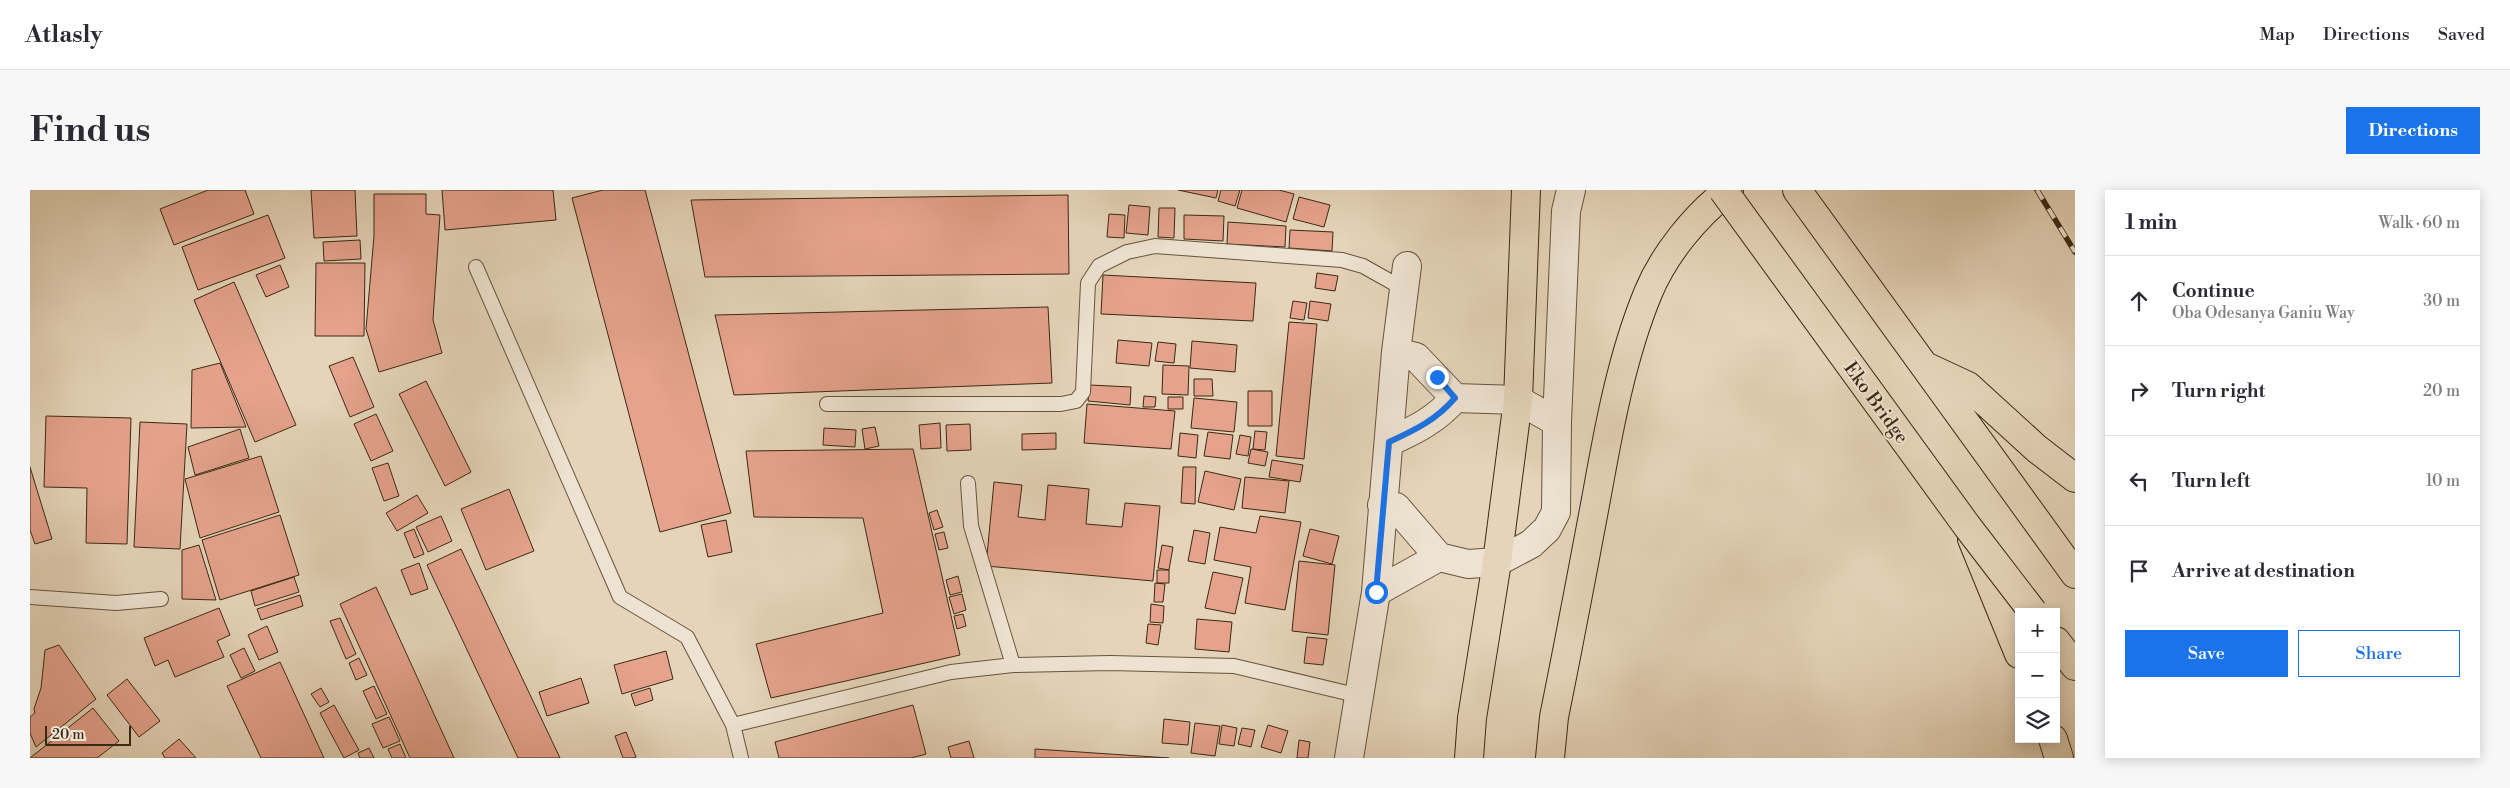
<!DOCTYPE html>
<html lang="en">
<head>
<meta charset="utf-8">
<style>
  :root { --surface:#fff; --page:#f7f7f7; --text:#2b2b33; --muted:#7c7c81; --line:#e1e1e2; --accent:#1a73e8 }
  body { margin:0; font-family:"Libre Bodoni",serif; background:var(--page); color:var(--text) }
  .controls { position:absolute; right:15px; bottom:15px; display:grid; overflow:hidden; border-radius:0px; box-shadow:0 2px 12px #0003 }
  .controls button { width:45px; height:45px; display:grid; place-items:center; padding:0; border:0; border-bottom:1px solid var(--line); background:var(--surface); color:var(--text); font:25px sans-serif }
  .scale { position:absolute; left:15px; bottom:12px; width:86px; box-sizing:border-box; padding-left:5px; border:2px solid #3c2913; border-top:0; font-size:14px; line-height:18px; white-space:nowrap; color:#3c2913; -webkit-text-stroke:4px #eee3d2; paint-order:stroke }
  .stop { position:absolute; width:15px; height:15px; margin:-11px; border:4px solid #1a73e8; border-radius:50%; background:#fff }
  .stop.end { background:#1a73e8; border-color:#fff; box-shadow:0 1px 5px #0008 }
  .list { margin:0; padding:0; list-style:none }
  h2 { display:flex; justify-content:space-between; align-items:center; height:65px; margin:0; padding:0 20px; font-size:21px }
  h2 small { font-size:16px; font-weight:400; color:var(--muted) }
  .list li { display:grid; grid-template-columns:32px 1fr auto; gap:15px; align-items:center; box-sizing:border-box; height:90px; padding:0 20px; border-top:1px solid var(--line) }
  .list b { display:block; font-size:19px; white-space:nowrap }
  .list p { margin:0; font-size:16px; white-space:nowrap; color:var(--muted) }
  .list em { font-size:16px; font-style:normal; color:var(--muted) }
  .actions { display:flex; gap:10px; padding:15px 20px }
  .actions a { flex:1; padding:11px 0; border:1px solid var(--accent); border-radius:0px; text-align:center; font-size:18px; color:var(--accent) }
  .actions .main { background:var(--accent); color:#fff }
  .icon { flex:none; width:28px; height:28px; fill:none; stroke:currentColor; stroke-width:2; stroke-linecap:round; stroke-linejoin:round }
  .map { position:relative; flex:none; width:2045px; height:568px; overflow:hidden; border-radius:0px }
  header { display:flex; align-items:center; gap:30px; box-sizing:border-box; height:70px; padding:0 25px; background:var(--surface); border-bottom:1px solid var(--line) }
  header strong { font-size:24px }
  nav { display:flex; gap:28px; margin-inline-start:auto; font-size:18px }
  .intro { display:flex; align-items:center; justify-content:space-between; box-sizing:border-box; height:120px; padding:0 30px }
  h1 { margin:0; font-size:35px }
  .button { padding:12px 22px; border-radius:0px; background:var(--accent); color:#fff; font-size:18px; font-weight:700 }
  main { display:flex; gap:30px; padding:0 30px }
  aside { flex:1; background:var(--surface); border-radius:0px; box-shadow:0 2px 12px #0003 }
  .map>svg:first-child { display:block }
  .building { fill:#e5a28c; stroke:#3c2913 }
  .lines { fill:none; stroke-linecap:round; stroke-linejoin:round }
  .lane-casing { stroke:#66543c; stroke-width:16 }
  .street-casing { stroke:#66543c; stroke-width:30 }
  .primary-casing { stroke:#3c2913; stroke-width:30 }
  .highway-casing { stroke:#3c2913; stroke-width:30 }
  .lane { stroke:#eee3d2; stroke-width:14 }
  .street { stroke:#eee3d2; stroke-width:28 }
  .primary { stroke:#e5d4b9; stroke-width:28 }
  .highway { stroke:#e5d4b9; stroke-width:28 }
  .rail-casing { stroke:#3c2913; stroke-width:5.5 }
  .rail { stroke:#eee3d2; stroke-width:4; stroke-dasharray:11; stroke-linecap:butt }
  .highway-bridge-casing { stroke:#3c2913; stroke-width:30; stroke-linecap:butt }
  .highway-bridge { stroke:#e5d4b9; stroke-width:28 }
  .route { stroke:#1a73e8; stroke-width:6 }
  .labels { text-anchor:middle; stroke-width:4; stroke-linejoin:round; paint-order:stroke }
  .street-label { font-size:19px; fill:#3c2913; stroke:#eee3d2 }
</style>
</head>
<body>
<header>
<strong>Atlasly</strong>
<nav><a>Map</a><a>Directions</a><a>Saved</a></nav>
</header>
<div class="intro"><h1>Find us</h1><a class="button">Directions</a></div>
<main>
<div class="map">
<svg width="2045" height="568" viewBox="0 0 2045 568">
  <rect width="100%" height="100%" fill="#e5d4b9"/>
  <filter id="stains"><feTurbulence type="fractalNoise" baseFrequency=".004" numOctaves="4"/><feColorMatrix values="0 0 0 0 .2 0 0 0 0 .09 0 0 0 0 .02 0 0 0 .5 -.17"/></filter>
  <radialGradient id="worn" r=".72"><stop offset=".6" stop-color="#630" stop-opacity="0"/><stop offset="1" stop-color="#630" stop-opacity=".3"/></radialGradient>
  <path class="building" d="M178 0H215L224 24 144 55 130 19Z
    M281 0H325L327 46 284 48Z
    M412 0H523L526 30 415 40Z
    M573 0H615L701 323 630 342 542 8Z
    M1148 0H1188L1186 8Z
    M1191 0H1210L1205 16 1188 11Z
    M1212 0H1249L1264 4 1256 32 1207 18Z
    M344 4H396V24L410 25 403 130 412 163 349 182 336 139 344 46Z
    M1038 5 1039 84 675 87 661 10Z
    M1269 7 1300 15 1294 37 1263 29Z
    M1099 15 1120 17 1118 45 1096 43Z
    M1129 18H1145L1144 48 1128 47Z
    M1079 24 1095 25 1094 48 1077 47Z
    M238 25 255 68 168 100 152 57Z
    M1154 25 1194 26 1193 51 1154 49Z
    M1198 32 1256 36 1255 57 1197 54Z
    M1260 40 1303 42 1302 61 1259 58Z
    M330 50 331 69 294 71 293 52Z
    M286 73H335L334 146H285Z
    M250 75 259 97 236 107 226 85Z
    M1287 83 1308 86 1305 101 1285 98Z
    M1073 85 1226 93 1223 131 1071 124Z
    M204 92 266 235 225 252 164 110Z
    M1263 111 1277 113 1274 130 1260 128Z
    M1280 111 1301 114 1298 131 1278 128Z
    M1018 117 1022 193 704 205 685 125Z
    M1259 132 1287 134 1274 269 1246 266Z
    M1088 150 1122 153 1119 176 1086 173Z
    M1162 151 1207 155 1205 182 1160 178Z
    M1128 152 1146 154 1144 173 1125 171Z
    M323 167 344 217 320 227 299 176Z
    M190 173 216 237 161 238 162 180Z
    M1133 175 1159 176 1158 205 1132 204Z
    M1164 189H1182L1183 206H1164Z
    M396 191 441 282 415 296 369 204Z
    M1060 195 1101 197 1100 215 1058 211Z
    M1218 201H1242V236H1218Z
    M1114 206 1126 207 1125 217H1113Z
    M1138 207H1153V219H1138Z
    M1164 208 1207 212 1204 242 1161 238Z
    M1057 214 1145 221 1141 259 1054 253Z
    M346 224 363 261 341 271 324 234Z
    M16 226 101 228 97 354 56 353 57 298 14 297Z
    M110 232 157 234 150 359 104 357Z
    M910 233 911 258 891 259 889 235Z
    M940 234 941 260 917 261 916 235Z
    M845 237 849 256 835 259 832 239Z
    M794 238 826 240 825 257 793 255Z
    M210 239 219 268 165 285 158 257Z
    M1225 241 1237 242 1235 260 1223 259Z
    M1178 242 1203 245 1200 269 1174 266Z
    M1026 243V259L992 260V244Z
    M1150 243 1168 245 1166 268 1148 266Z
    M1210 245 1221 247 1218 266 1206 264Z
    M883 259 930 465 741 508 726 454 853 423 833 328 724 327 716 261Z
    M1221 259 1238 262 1235 276 1218 273Z
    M231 266 249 322 170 348 155 289Z
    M1242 270 1273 275 1270 292 1239 287Z
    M358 273 369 306 354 311 342 278Z
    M0 277 22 349 5 354 0 340Z
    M1153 277H1166L1165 314 1151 313Z
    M1175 281 1211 289 1204 320 1168 312Z
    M1215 287 1259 291 1255 323 1212 318Z
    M964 292 992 295 988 327 1015 330 1018 295 1059 299 1056 334 1092 337 1095 313 1130 316 1123 391 956 376Z
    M479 299 504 361 456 380 431 319Z
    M387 305 398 323 367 341 356 323Z
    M907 320 913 337 904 340 899 323Z
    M250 325 269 385 190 410 172 350Z
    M411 326 422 351 398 362 386 337Z
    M1230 326 1271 332 1255 420 1215 413 1221 377 1184 370 1190 337 1226 343Z
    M696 330 702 362 678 367 671 335Z
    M384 339 394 364 384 368 374 343Z
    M1280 339 1309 346 1302 374 1273 366Z
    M1164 340 1180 343 1175 374 1158 371Z
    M914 342 918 358 909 360 905 344Z
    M169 355 186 410 152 409V360Z
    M1132 355 1143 357 1139 380 1128 378Z
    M431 359 530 568H488L397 375Z
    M1269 371 1305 375 1298 445 1262 441Z
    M389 373 398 399 381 405 371 380Z
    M1127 380H1139V393H1127Z
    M1183 382 1213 388 1205 424 1175 418Z
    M928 386 932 402 920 405 916 390Z
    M264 387 269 402 225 416 221 401Z
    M1125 393 1135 394 1133 412H1124Z
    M346 397 424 568H380L310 414Z
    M932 404 936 420 924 424 919 407Z
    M270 405 273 416 231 430 227 419Z
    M1121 414 1134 416 1133 433 1120 432Z
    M189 418 200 445 187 451 194 467 145 487 138 470 125 476 114 448Z
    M933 424 936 436 927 439 924 426Z
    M310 428 326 464 316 469 300 431Z
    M1167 429 1202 432 1199 462 1165 459Z
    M1118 434 1131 435 1128 455 1116 453Z
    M237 436 248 462 229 470 218 445Z
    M1277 447 1297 449 1293 475 1274 473Z
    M29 455 66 509 6 557 0 543V527L5 523 4 519 11 498 15 460Z
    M214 458 225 481 211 488 200 465Z
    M636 461 643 489 592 504 584 475Z
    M329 468 337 485 326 490 319 473Z
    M250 472 294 568H231L197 496Z
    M551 488 559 513 517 526 509 502Z
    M97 489 130 531 109 547 77 505Z
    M344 496 357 524 346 529 333 501Z
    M291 498 299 512 290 517 281 504Z
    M620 498 623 510 605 516 601 504Z
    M304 515 329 560 314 568 290 523Z
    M883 515 896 564 881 568H749L745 552Z
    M63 518 89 551 67 568H0Z
    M359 527 370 551 353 558 342 534Z
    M1134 529 1160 532 1158 555 1132 553Z
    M1165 533 1190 536 1185 566 1161 563Z
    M1192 535 1207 538 1204 556 1189 554Z
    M1238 535 1258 541 1251 563 1231 557Z
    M1212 538 1225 540 1221 557 1208 554Z
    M596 542 606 567 603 568H593L585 546Z
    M149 549 166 568H135L132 563Z
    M1269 550 1280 552 1278 568H1267Z
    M939 551 944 568H921L918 557Z
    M370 554 376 568H362L358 559Z
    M339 558 344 568H330L328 563Z
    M1005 559 1139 568H1005Z"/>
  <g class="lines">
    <g class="lane-casing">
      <path id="lane" d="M446 77 590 407 657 447 703 535 921 482 983 475 1080 473 1204 476 1330 506
        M797 214H1031L1046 211 1053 202 1058 93 1069 76 1097 62 1125 56 1312 70 1333 76 1374 99
        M938 293 941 336 983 475
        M0 407 86 413 131 409
        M703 535 711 568"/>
    </g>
    <g class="street-casing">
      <path id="street" d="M1366 162 1386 167 1425 208 1488 210 1527 232
        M1359 252C1385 240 1406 230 1425 208
        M1352 315 1366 317 1409 367 1438 374 1467 372 1501 354 1517 339 1526 322 1527 232 1536 21 1541 0
        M1346 402 1409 367
        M1319 568 1346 402 1366 162 1377 76"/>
    </g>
    <g class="primary-casing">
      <path id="primary" d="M1467 372 1488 210 1496 0"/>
    </g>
    <g class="highway-casing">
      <path id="highway" d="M1767 0 2045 384
        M1895 176 1938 196 2007 259 2045 288
        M1942 349 1989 464
        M2026 451 2045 476
        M2023 549 2029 568
        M1439 568 1442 528 1467 372
        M1520 568 1524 527C1539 453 1553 379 1567 304 1579 237 1592 166 1618 103 1634 64 1666 25 1699 0"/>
    </g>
    <use href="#lane" class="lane"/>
    <use href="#street" class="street"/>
    <use href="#primary" class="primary"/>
    <use href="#highway" class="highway"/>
    <g class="rail-casing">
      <path id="rail" d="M2007 0 2045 62"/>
    </g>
    <use href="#rail" class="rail"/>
    <g class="highway-bridge-casing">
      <path id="highway-bridge" d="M1693 0 1937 336 2003 422"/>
    </g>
    <use href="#highway-bridge" class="highway-bridge"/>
  </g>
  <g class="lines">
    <path class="route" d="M1346 402 1359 252C1385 240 1406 230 1425 208L1407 187"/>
  </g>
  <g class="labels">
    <g class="street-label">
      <text transform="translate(1847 212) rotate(54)" y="7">Eko Bridge</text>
    </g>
  </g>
  <rect width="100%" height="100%" filter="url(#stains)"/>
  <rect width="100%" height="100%" fill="url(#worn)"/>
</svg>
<div class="controls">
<button>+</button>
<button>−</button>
<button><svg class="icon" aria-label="layers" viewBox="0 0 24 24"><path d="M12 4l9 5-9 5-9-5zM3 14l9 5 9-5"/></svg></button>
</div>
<div class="scale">20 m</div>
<div class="stop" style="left:1346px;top:402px"></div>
<div class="stop end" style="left:1407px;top:187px"></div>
</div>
<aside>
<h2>1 min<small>Walk · 60 m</small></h2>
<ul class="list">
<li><svg class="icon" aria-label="ahead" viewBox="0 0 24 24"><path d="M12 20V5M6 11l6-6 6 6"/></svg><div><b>Continue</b><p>Oba Odesanya Ganiu Way</p></div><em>30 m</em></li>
<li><svg class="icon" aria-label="right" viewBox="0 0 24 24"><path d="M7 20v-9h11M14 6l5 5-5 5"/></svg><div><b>Turn right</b></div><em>20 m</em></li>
<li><svg class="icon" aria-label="left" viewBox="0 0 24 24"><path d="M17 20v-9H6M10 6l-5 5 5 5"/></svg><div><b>Turn left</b></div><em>10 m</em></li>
<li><svg class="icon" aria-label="arrive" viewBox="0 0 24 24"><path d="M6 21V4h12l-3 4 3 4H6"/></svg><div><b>Arrive at destination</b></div></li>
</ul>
<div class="actions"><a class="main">Save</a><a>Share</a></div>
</aside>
</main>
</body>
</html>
